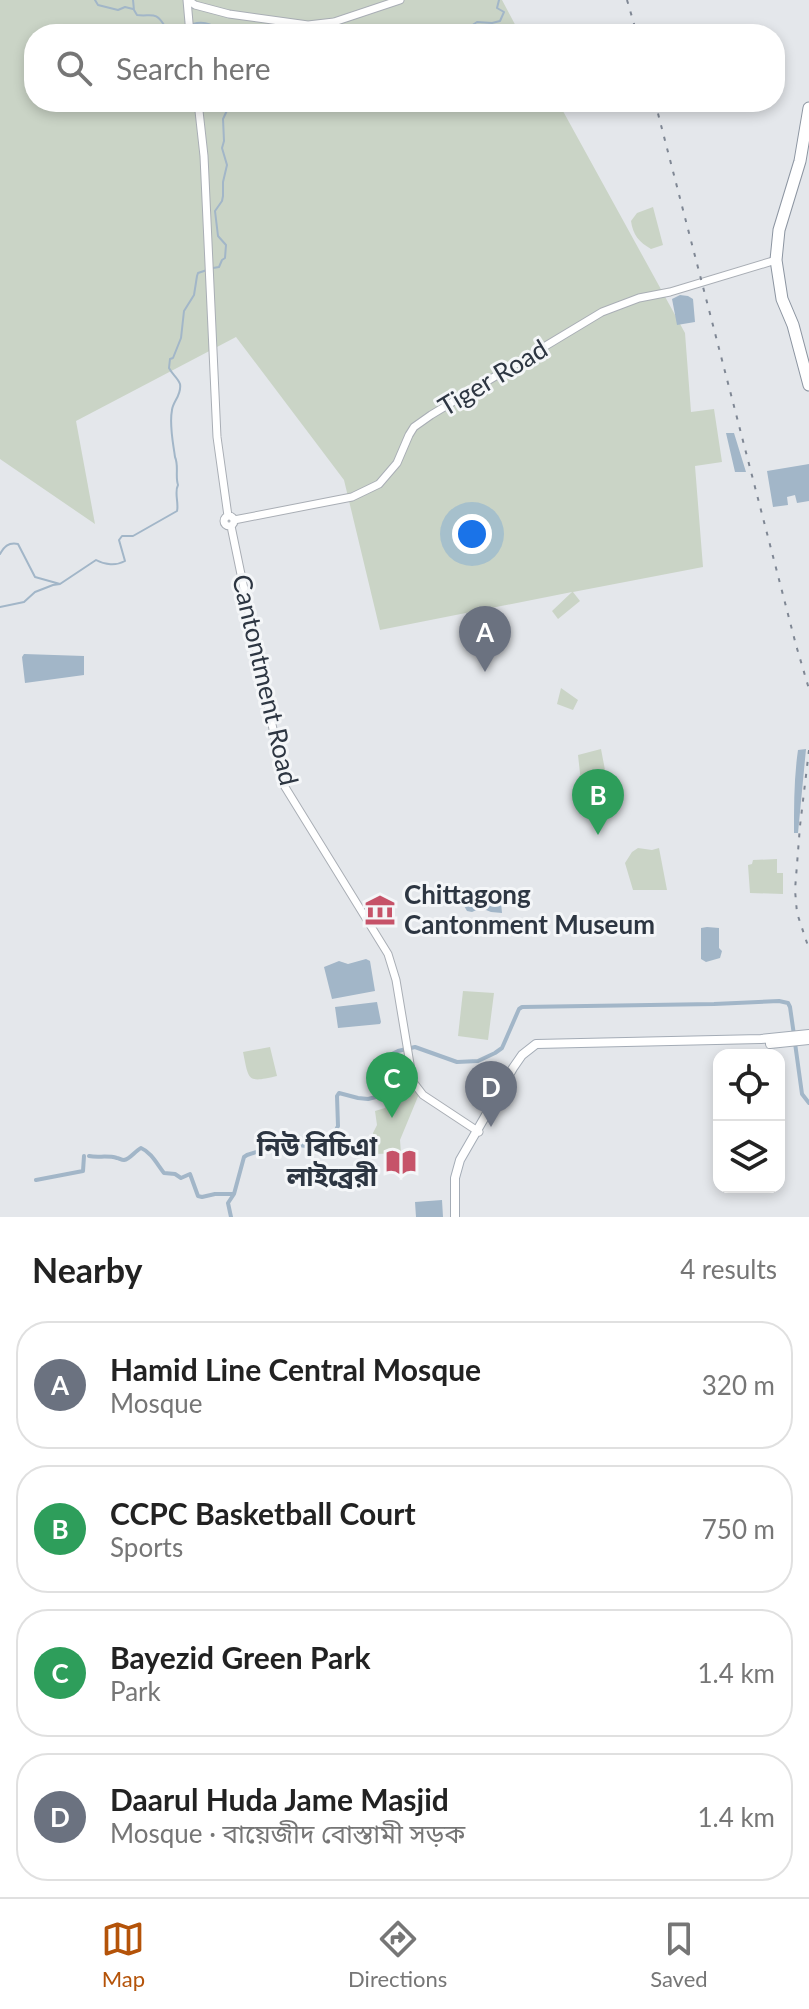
<!DOCTYPE html>
<html lang="en">
<head>
<meta charset="utf-8">
<style>
  :root { --surface:#fff; --page:#f2f2f2; --text:#222; --muted:#767676; --line:#e0e0e0; --accent:#b45309 }
  body { margin:0; font-family:Lato,"Noto Sans Bengali",sans-serif; background:var(--page); color:var(--text) }
  .controls { position:absolute; right:24px; bottom:24px; display:grid; overflow:hidden; border-radius:16px; box-shadow:0 4px 12px #0003 }
  .controls button { width:72px; height:72px; display:grid; place-items:center; padding:0; border:0; border-bottom:2px solid var(--line); background:var(--surface); color:var(--text); font:40px sans-serif }
  .you { position:absolute; left:472px; top:534px; width:28px; height:28px; margin:-20px; border:6px solid #fff; border-radius:50%; background:#1a73e8; box-shadow:0 0 0 12px #1a73e833 }
  .badge { display:grid; place-items:center; width:52px; height:52px; border-radius:50%; background:var(--accent); color:#fff; font-size:26px; font-weight:700 }
  .pin { position:absolute; translate:-50% -66px; filter:drop-shadow(0 2px 4px #0008) }
  .pin::after { content:''; position:absolute; top:42px; width:28px; height:24px; background:inherit; clip-path:polygon(0 0,100% 0,50% 100%) }
  .list { margin:0; padding:0; list-style:none }
  h2 { display:flex; justify-content:space-between; align-items:center; height:104px; margin:0; padding:0 32px; font-size:34px }
  h2 small { font-size:26px; font-weight:400; color:var(--muted) }
  .list li { display:grid; grid-template-columns:52px 1fr auto; gap:24px; align-items:center; box-sizing:border-box; height:128px; margin:0 16px 16px; padding:0 16px; border:2px solid var(--line); border-radius:32px }
  .list b { display:block; font-size:30px; white-space:nowrap }
  .list p { margin:0; font-size:26px; white-space:nowrap; color:var(--muted) }
  .list em { font-size:26px; font-style:normal; color:var(--muted) }
  .icon { flex:none; width:44px; height:44px; fill:none; stroke:currentColor; stroke-width:2; stroke-linecap:round; stroke-linejoin:round }
  .map { position:relative; flex:none; width:809px; height:1217px; overflow:hidden }
  .search { position:absolute; background:var(--surface); box-shadow:0 4px 12px #0003; left:24px; right:24px; top:24px; height:88px; display:flex; align-items:center; gap:20px; box-sizing:border-box; padding:0 28px; border-radius:32px; color:var(--muted); font-size:30px }
  .sheet { height:680px; background:var(--surface) }
  nav { display:flex; justify-content:space-around; align-items:center; box-sizing:border-box; height:112px; border-top:2px solid var(--line); background:var(--surface); font-size:22px; color:var(--muted) }
  nav a { display:grid; justify-items:center; gap:4px }
  nav .on { color:var(--accent) }
  .map>svg:first-child { display:block }
  .green { fill:#cad4c6 }
  .water { fill:#a2b6c8 }
  .lines { fill:none; stroke-linecap:round; stroke-linejoin:round }
  .stream { stroke:#a2b6c8; stroke-width:2 }
  .canal { stroke:#a2b6c8; stroke-width:4 }
  .secondary-casing { stroke:#a9aeb5; stroke-width:9 }
  .primary-casing { stroke:#a4acb6; stroke-width:10 }
  .highway-casing { stroke:#8c95a1; stroke-width:13 }
  .secondary { stroke:#fff; stroke-width:7 }
  .primary { stroke:#fff; stroke-width:8 }
  .highway { stroke:#fff; stroke-width:11 }
  .rail { stroke:#7f8794; stroke-width:2; stroke-dasharray:4 8; stroke-linecap:butt }
  .labels { text-anchor:middle; stroke-width:6; stroke-linejoin:round; paint-order:stroke }
  .street-label { font-size:26px; fill:#2d3642; stroke:#f4f6f8 }
  .poi-label { font-size:26px; font-weight:bold; fill:#2d3642; stroke:#f4f6f8; text-anchor:start }
</style>
</head>
<body>
<div class="map">
<svg width="809" height="1217" viewBox="0 0 809 1217">
  <rect width="100%" height="100%" fill="#e4e7eb"/>
  <path class="green" d="M0 0H502L520 34H34V102H558L685 333 691 412 714 409 722 462 695 466 703 567 573 592 580 601 558 619 552 611 572 592 380 630 344 480 236 337 76 421 95 524 0 459Z
    M653 207 663 245 651 249C639 242 633 235 631 221L637 213Z
    M561 688 578 700 573 710 557 704Z
    M601 749 609 791 608 800 604 802 590 797 582 791 578 755Z
    M638 848 652 850 659 848 667 890H633L625 863 632 852Z
    M777 859V873H783V894L750 893 748 865 752 864 753 860Z
    M463 991 494 993 488 1040 458 1036Z
    M270 1047 277 1076C247 1083 249 1081 243 1052Z
    M416 1091 419 1094 400 1140 401 1153 376 1154 373 1133 377 1125 375 1111 385 1108 384 1102Z"/>
  <path class="water" d="M680 295 688 296 693 299 695 322 677 325 672 299Z
    M726 433H734L746 472H735Z
    M809 464V501L797 503 795 495 787 497 788 505 773 507 767 471Z
    M24 654 84 656V675L25 683 22 657Z
    M806 749 798 833H794C794 805 794 777 798 750Z
    M463 899H499L501 902 502 913 491 912 481 908 472 912 467 911 463 904Z
    M707 927 719 928V948L722 951 720 958 706 962 701 959V928Z
    M366 959 370 961 375 991 332 999 324 967 339 961 348 964Z
    M377 1002 381 1022 380 1024 338 1028 335 1007Z
    M442 1200 443 1217H416L415 1202Z"/>
  <g class="lines">
    <path class="stream" d="M95 0 98 5 118 10 125 7 133 9
      M133 0 134 10 137 15C151 17 156 10 165 27 174 32 178 31 187 26
      M193 24C207 20 216 27 227 34
      M264 34H266
      M459 34 477 22 492 23 500 21 504 12 497 8 499 0
      M213 268 219 267 222 260 225 258 226 245 218 236 215 211 222 201 223 196V182L227 165 222 148 224 141 223 119 231 102
      M0 554C4 547 8 542 18 544L35 577 60 584 96 560C105 565 116 566 125 561L119 540 122 536H133L177 511C179 503 174 492 178 485 175 476 179 466 175 457 173 442 169 425 172 410 173 401 182 395 180 384 178 378 172 374 169 368L170 359 173 358 181 338 184 311 194 295 197 276 198 273 207 270
      M0 607 24 602 35 592 53 585 60 584"/>
    <path class="canal" d="M795 1043 802 1094 809 1103
      M89 1156C98 1158 107 1155 117 1158 119 1158 121 1160 124 1160 130 1159 135 1151 141 1148 151 1152 157 1164 164 1173L175 1174 181 1178 190 1174 198 1196 202 1197 215 1194H234L244 1157 247 1155C259 1151 272 1147 284 1145 309 1142 324 1159 338 1126L337 1096 339 1093 358 1098 368 1099 388 1094 383 1063 388 1056 398 1051 415 1047 457 1062 478 1061 495 1053 502 1048 519 1009 522 1007 714 1004 779 1001 788 1003 790 1007 794 1035
      M36 1180 83 1171 84 1156
      M231 1217 228 1203 234 1194"/>
    <g class="secondary-casing">
      <path id="secondary" d="M187 0 190 34
        M188 0 195 5 229 14 308 25 334 22 400 0
        M198 102 204 156 217 437 228 516
        M224 521a5 5 0 1 1 10 0a5 5 0 1 1-10 0Z
        M234 520 352 497 379 484 397 463 409 435 414 427 431 415 602 312 639 298 670 292 776 260
        M231 526 285 787 388 954 396 980 413 1082 423 1095 479 1132"/>
    </g>
    <g class="primary-casing">
      <path id="primary" d="M770 1044 809 1040
        M455 1217V1178L460 1160 513 1068 522 1055 536 1044 761 1039 809 1034"/>
    </g>
    <g class="highway-casing">
      <path id="highway" d="M809 108 800 161 779 230 776 260 782 299 793 325 809 385"/>
    </g>
    <use href="#secondary" class="secondary"/>
    <use href="#primary" class="primary"/>
    <use href="#highway" class="highway"/>
    <path class="rail" d="M627 0 637 34
      M655 102 796 645 809 689
      M809 750 800 826 795 890 797 913 809 949"/>
  </g>
  <defs>
    <g id="museum-bare" transform="scale(2.4)"><path d="M0-6L6-3V-2H-6V-3ZM-5-1h2V3h-2ZM-1-1h2V3h-2ZM3-1h2V3H3ZM-6 4H6V6H-6Z" fill="#c65369" stroke="#f4f6f8" stroke-width="2.5" paint-order="stroke"/></g>
    <g id="library-bare" transform="scale(2.4)"><path d="M-6-4Q-3-5.5-.7-3.5V5Q-3 3-6 4ZM6-4Q3-5.5 .7-3.5V5Q3 3 6 4Z" fill="#c65369" stroke="#f4f6f8" stroke-width="2.5" paint-order="stroke"/></g>
  </defs>
  <g fill-rule="evenodd">
    <use href="#museum-bare" x="380" y="910"/>
    <use href="#library-bare" x="401" y="1162"/>
  </g>
  <g class="labels">
    <g class="street-label">
      <text transform="translate(493 378) rotate(-31)" y="9">Tiger Road</text>
      <text transform="translate(265 680) rotate(77)" y="9">Cantontment Road</text>
    </g>
    <g class="poi-label">
      <text x="404" y="904">Chittagong<tspan x="404" dy="30">Cantonment Museum</tspan></text>
      <text x="377" y="1156" text-anchor="end">নিউ বিচিএা<tspan x="377" dy="30">লাইব্রেরী</tspan></text>
    </g>
  </g>
</svg>
<div class="controls">
<button><svg class="icon" aria-label="locate" viewBox="0 0 24 24"><circle cx="12" cy="12" r="6"/><path d="M12 2v4M12 18v4M2 12h4M18 12h4"/></svg></button>
<button><svg class="icon" aria-label="layers" viewBox="0 0 24 24"><path d="M12 4l9 5-9 5-9-5zM3 14l9 5 9-5"/></svg></button>
</div>
<div class="you"></div>
<div class="pin badge" style="left:485px;top:672px;background:#6b7280">A</div>
<div class="pin badge" style="left:598px;top:835px;background:#2e9e5b">B</div>
<div class="pin badge" style="left:392px;top:1118px;background:#2e9e5b">C</div>
<div class="pin badge" style="left:491px;top:1127px;background:#6b7280">D</div>
<div class="search"><svg class="icon" aria-label="search" viewBox="0 0 24 24"><circle cx="10" cy="10" r="6"/><path d="M15 15l6 6"/></svg>Search here</div>
</div>
<section class="sheet">
<h2>Nearby<small>4 results</small></h2>
<ul class="list">
<li><span class="badge" style="background:#6b7280">A</span><div><b>Hamid Line Central Mosque</b><p>Mosque</p></div><em>320 m</em></li>
<li><span class="badge" style="background:#2e9e5b">B</span><div><b>CCPC Basketball Court</b><p>Sports</p></div><em>750 m</em></li>
<li><span class="badge" style="background:#2e9e5b">C</span><div><b>Bayezid Green Park</b><p>Park</p></div><em>1.4 km</em></li>
<li><span class="badge" style="background:#6b7280">D</span><div><b>Daarul Huda Jame Masjid</b><p>Mosque · বায়েজীদ বোস্তামী সড়ক</p></div><em>1.4 km</em></li>
</ul>
</section>
<nav>
<a class="on"><svg class="icon" aria-label="map" viewBox="0 0 24 24"><path d="M3 6l6-2 6 2 6-2v14l-6 2-6-2-6 2zM9 4v14M15 6v14"/></svg>Map</a>
<a><svg class="icon" aria-label="directions" viewBox="0 0 24 24"><path d="M12 3l9 9-9 9-9-9zM9 14v-3h6M13 9l2 2-2 2"/></svg>Directions</a>
<a><svg class="icon" aria-label="saved" viewBox="0 0 24 24"><path d="M7 4h10v16l-5-4-5 4z"/></svg>Saved</a>
</nav>
</body>
</html>
